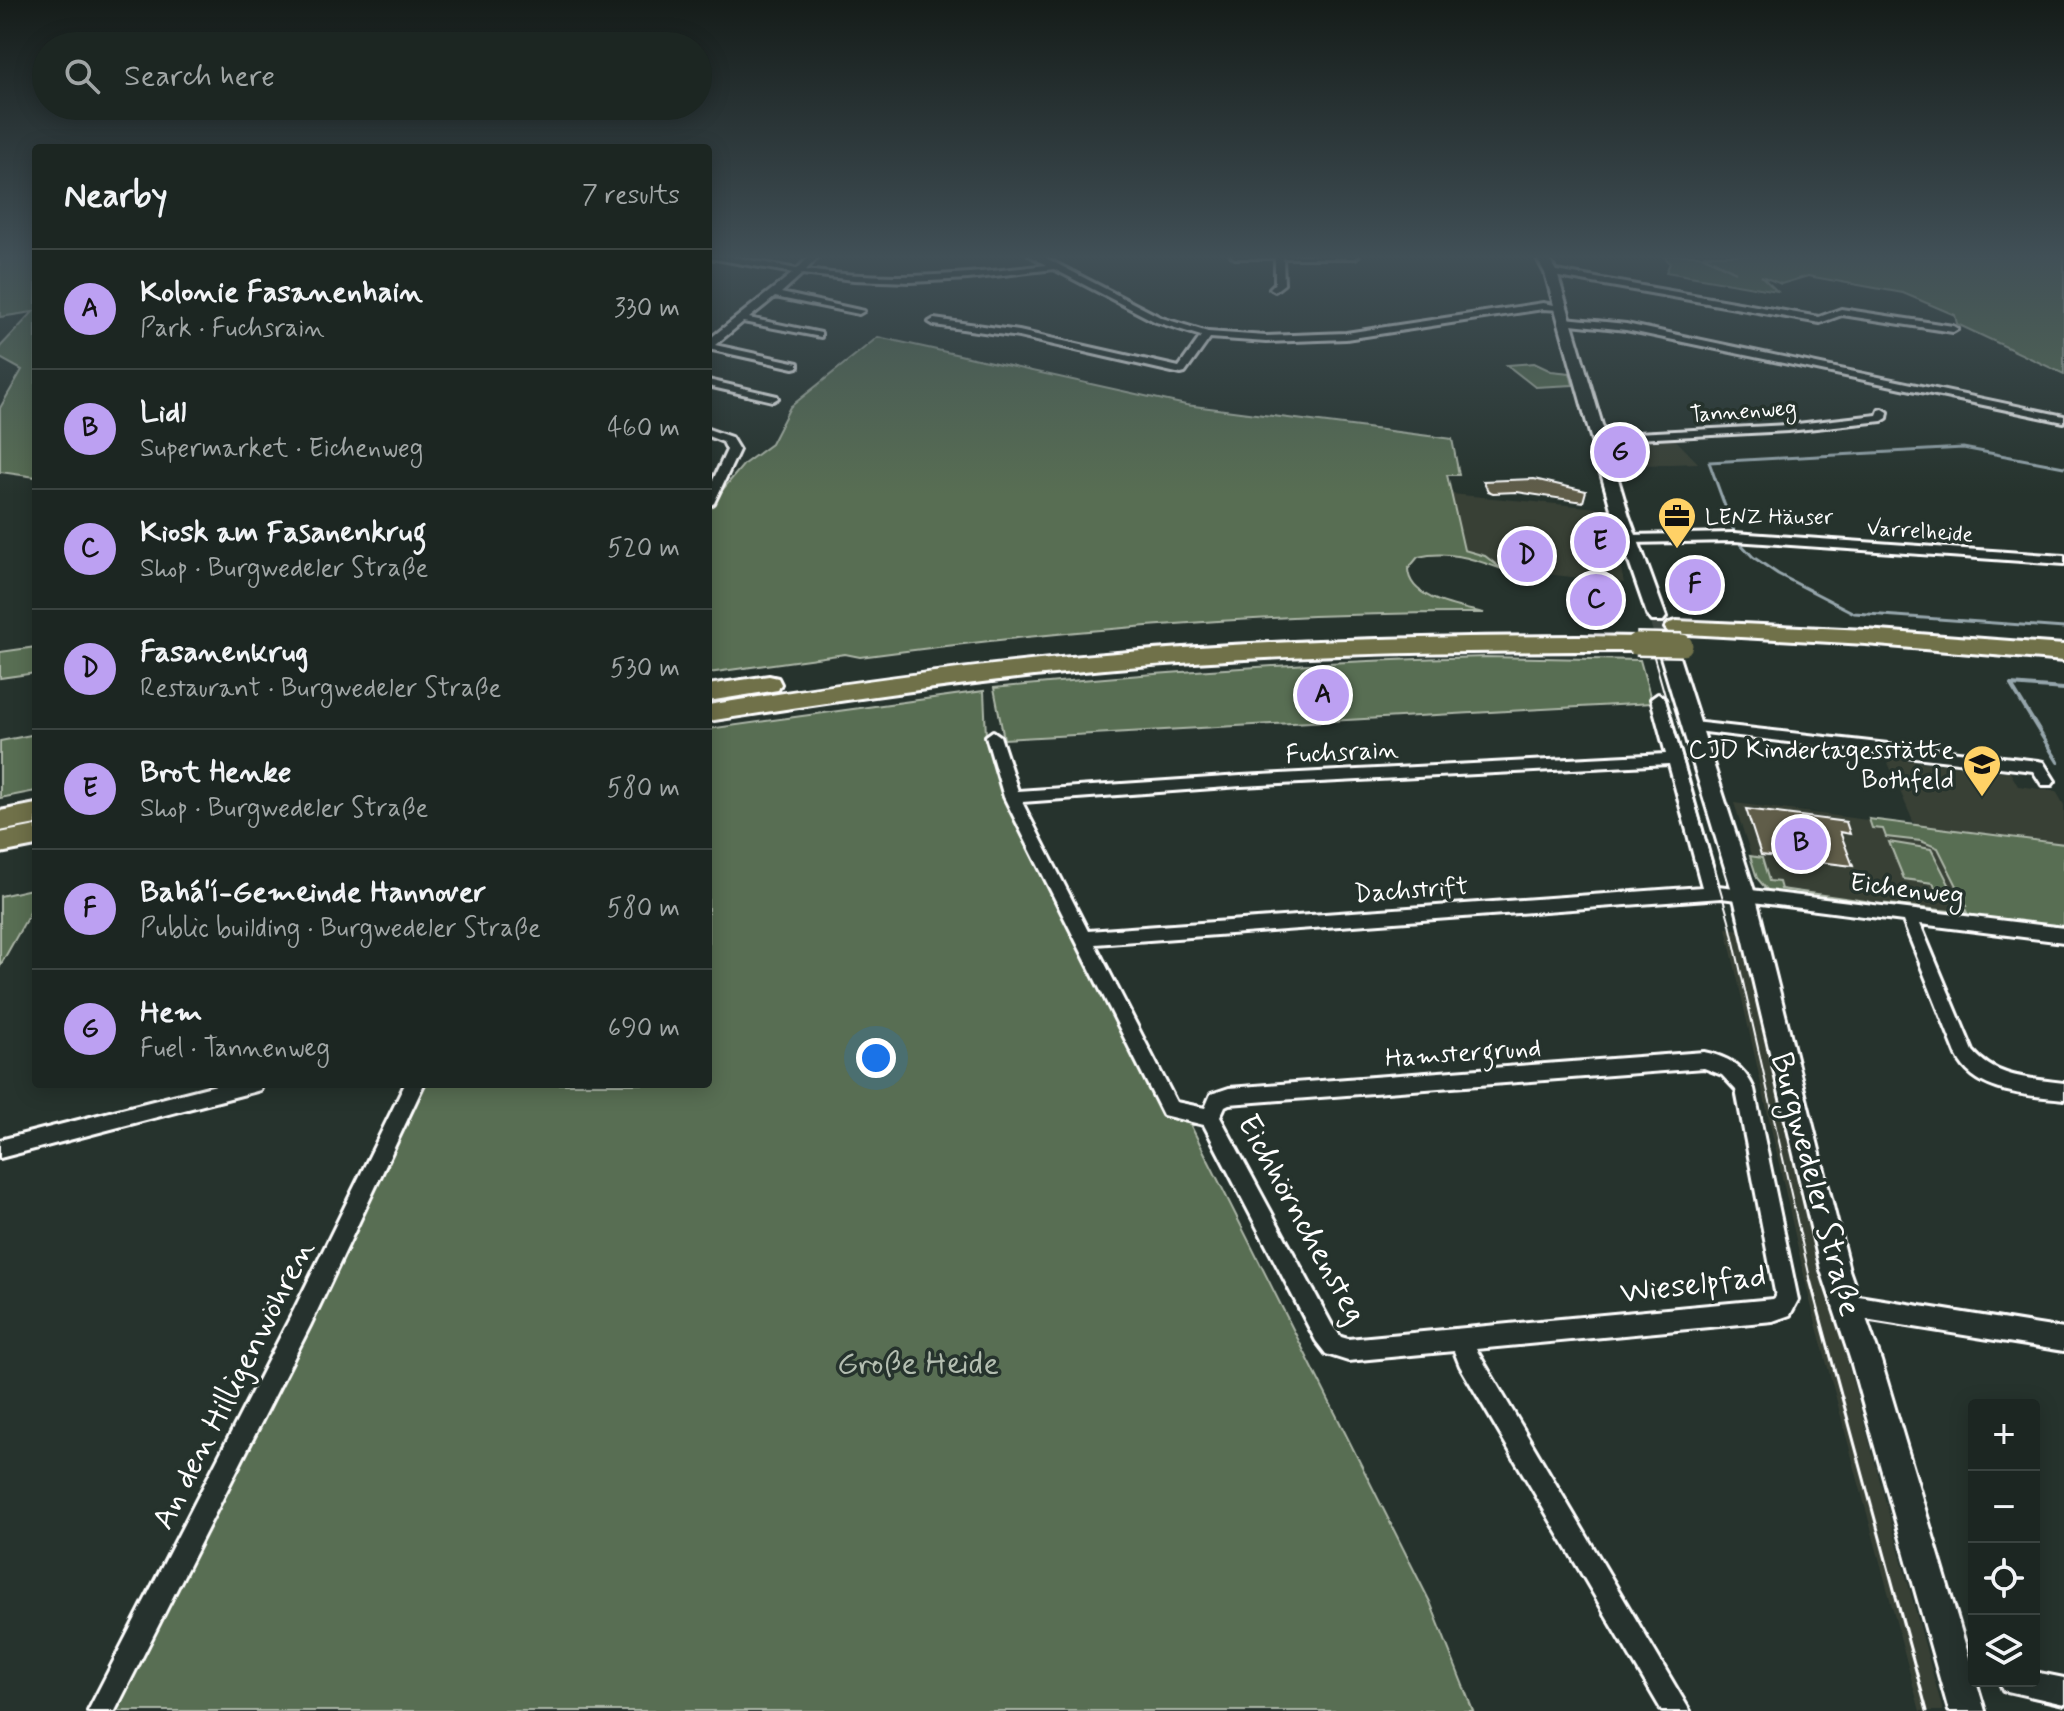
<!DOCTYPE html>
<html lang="en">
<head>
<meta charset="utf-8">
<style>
  :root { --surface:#1c2622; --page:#29322f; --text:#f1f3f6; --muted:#a0a5a5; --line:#3a4340; --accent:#bca0f2 }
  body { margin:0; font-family:Mynerve,sans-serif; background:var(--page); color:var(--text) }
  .controls { position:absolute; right:24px; bottom:24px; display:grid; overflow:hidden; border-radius:8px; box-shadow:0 4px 20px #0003 }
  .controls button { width:72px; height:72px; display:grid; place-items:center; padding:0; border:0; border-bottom:2px solid var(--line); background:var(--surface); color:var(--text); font:40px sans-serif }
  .you { position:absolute; left:876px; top:1058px; width:28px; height:28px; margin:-20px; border:6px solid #fff; border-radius:50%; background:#1a73e8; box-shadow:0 0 0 12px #1a73e833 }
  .badge { display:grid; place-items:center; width:52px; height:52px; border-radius:50%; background:var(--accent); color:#111; font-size:26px; font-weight:700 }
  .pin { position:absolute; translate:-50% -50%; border:4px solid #fff; box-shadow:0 2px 8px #0006 }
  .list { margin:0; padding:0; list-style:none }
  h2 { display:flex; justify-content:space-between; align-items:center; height:104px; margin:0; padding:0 32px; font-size:34px }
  h2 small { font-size:26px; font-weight:400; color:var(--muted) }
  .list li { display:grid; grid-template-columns:52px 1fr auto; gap:24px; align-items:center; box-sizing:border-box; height:120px; padding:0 32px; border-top:2px solid var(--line) }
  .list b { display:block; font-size:30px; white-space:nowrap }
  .list p { margin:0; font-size:26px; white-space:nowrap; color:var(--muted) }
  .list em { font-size:26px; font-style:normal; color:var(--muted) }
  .icon { flex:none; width:44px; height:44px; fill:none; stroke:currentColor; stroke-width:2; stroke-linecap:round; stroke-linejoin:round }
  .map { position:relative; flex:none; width:2064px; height:1711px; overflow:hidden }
  .search { position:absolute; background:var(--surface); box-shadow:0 4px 20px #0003; left:32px; top:32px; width:680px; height:88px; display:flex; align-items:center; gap:20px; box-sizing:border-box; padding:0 28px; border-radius:44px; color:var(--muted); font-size:30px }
  .panel { position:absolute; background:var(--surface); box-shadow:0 4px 20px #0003; left:32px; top:144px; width:680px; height:944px; border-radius:8px }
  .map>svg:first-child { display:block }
  .built { fill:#384036 }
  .green { fill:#596e52; stroke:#acb6a8; stroke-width:2 }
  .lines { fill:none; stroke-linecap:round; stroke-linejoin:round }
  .stream-far1 { stroke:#96a6ac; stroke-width:3 }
  .stream { stroke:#96a6ac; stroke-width:4 }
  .building { fill:#615d4a; stroke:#fff; stroke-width:2 }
  .secondary-tunnel-far1 { stroke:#3c4742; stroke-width:17; stroke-dasharray:17 8; stroke-linecap:butt }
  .secondary-tunnel { stroke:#3c4742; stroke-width:21; stroke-dasharray:21 10; stroke-linecap:butt }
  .street-casing { stroke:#fff; stroke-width:6 }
  .secondary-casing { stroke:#fff; stroke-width:6 }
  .highway-casing { stroke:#fff; stroke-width:6 }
  .street { fill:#26332d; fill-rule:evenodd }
  .secondary { fill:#26332d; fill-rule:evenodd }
  .highway { fill:#6f714a; fill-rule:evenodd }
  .tram-far1 { stroke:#fff; stroke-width:2 }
  .tram { stroke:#fff; stroke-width:3 }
  .highway-bridge-casing { stroke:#fff; stroke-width:26; stroke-linecap:butt }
  .highway-bridge { stroke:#6f714a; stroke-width:21 }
  .labels { text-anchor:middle; stroke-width:7; stroke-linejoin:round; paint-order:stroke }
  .far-street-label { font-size:22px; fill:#fff; stroke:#26332d }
  .far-poi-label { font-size:22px; fill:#fff; stroke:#26332d; text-anchor:start }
  .poi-label { font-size:26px; fill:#fff; stroke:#26332d; text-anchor:end }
  .street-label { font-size:26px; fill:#fff; stroke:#26332d }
  .near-street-label { font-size:32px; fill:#fff; stroke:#26332d }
  .near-park-label { font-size:32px; fill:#b4beb1; stroke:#26332d }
</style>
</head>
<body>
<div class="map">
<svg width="2064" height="1711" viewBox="0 0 2064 1711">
  <rect width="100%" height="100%" fill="#26332d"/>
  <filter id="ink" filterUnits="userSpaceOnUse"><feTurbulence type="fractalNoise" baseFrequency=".0125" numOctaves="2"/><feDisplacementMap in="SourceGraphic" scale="16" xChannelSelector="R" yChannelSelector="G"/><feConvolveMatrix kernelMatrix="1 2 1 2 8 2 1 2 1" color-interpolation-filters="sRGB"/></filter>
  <g filter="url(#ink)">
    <path class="built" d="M1672 436 1698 463 1618 466 1610 440Z
      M1451 494 1608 509 1624 583 1502 569 1485 556 1464 550Z
      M1886 758 2010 772 2018 786 2056 791 2064 805V844L1931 829 1972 918 1768 891 1761 885 1734 803 1915 826Z
      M1726 928 1743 930 1831 1302 1943 1711H1920L1809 1297Z"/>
    <path class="green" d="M0 255H36V477L0 472V408L22 370 0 358V347L33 312 0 317Z
      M1663 255H1699L1736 272 1703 255H2064V374L1957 324 1955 315 1903 293 1808 276 1781 284 1761 276 1777 291 1666 272 1670 263Z
      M878 337 1186 405 1452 439 1459 475H1447L1464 550 1485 556 1502 569C1473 559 1449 550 1418 557L1408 569C1409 600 1460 607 1484 613 1276 612 1066 629 860 657L845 654 708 673V507L744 464 771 444 790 407Z
      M1534 363 1551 371 1570 373 1573 385 1535 387 1507 365Z
      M36 647V673L0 678V652Z
      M1486 657 1640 660 1652 703 1004 739 994 688C1158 672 1321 661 1486 657Z
      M984 691 986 736 1007 799 1074 938H1082L1170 1109 1210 1118 1191 1126 1430 1602 1473 1711H112L236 1470 400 1137 421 1084H708V729Z
      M36 734V791L0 798V741Z
      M1869 819 2064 844V930L1891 907 1887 904 1967 913 1964 906H1967L1938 848 1921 841 1886 837 1883 829 1872 828Z
      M1889 842 1931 849 1954 894 1937 892 1933 883 1904 879Z
      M1750 856 1762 858 1769 881 1779 882 1781 889 1866 901 1863 903 1768 891 1757 878Z
      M36 888V902L0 966V896Z"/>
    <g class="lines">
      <path class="stream-far1" d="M1734 531 1709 462 1963 448 2064 467
        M1740 543 1753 557 1778 574 1854 613 2064 628"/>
      <path class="stream" d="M2011 685 2058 762
        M2011 685 2064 689"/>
    </g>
    <path class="building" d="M1534 479 1586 491 1583 502 1517 492 1493 493 1488 491 1483 481Z
      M1746 809 1846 822 1850 834 1840 832 1853 866 1761 855Z"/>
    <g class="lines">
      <path class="secondary-tunnel-far1" d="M1657 617 1669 654"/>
      <path class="secondary-tunnel" d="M1669 652 1670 657"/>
      <g class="street-casing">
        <path id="street" d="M708 255H724L797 269 811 255H820L806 270C886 281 966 275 1046 265L1029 255H1040L1162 318 1208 332 1266 336 1346 333 1543 303 1566 307 1561 310 1543 309 1346 339 1266 342 1210 338 1185 373 1181 374 1019 337 934 325 929 322 934 319 1019 331 1179 367 1201 336 1156 322 1054 269 968 279 911 282 854 280 802 274 781 293 864 311 859 314 775 297 749 318 821 333V337L743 322 715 345 798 363V367L794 368 708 349V340L793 273 710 258Z
          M1231 255H1359L1355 258H1283L1284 284 1275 291 1270 288 1275 283V258H1235Z
          M1551 270 1819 317 1841 309 1953 326 1958 329 1953 332 1842 315 1820 323 1548 275 1547 273Z
          M1565 318 1626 324 2064 416V422L1626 330 1562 323V319Z
          M708 380 777 396 778 398 773 401 708 386Z
          M1883 409 1888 412 1887 418 1882 421 1788 431 1599 441 1594 438 1599 435 1788 425 1877 415 1879 410Z
          M708 429 731 437 739 450 714 503 708 507V491L727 450 723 442 708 436Z
          M1734 533 2064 556V564L1734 541 1630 543 1624 539 1630 535Z
          M1658 694 1665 699 1718 886 2064 928V942L1920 924 1973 1051C1997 1079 2030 1078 2064 1083V1099C2028 1095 1975 1094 1957 1056L1903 921 1721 898 1095 944 1176 1102 1205 1108 1211 1094 1229 1088 1704 1052C1728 1057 1744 1066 1754 1089L1798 1300 1790 1315 1773 1321 1476 1349 1690 1711H1662L1460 1366 1454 1351 1348 1361 1326 1354 1316 1341 1204 1125 1163 1115 1004 797 986 736 993 731 1000 736 1018 791 1241 776 1666 754 1651 699ZM1669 764 1702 887 1088 931 1022 802 1241 786ZM1704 1068 1722 1075 1736 1090 1776 1297 1773 1299 1348 1339 1341 1337 1332 1325 1220 1117 1225 1106 1229 1104Z
          M1693 722 2038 761 2043 762 2055 781 2052 785H2042L2033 771 1688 730 1686 727 1688 724Z
          M220 1084H262L260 1090 253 1092 0 1158V1140Z
          M405 1084H424L310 1326 115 1711H88L294 1310Z
          M1846 1294 2064 1329V1351L1846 1316 1838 1313 1835 1305 1838 1297Z
          M2034 1672 2064 1678V1704L2003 1690 1999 1681H2034Z"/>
      </g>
      <g class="secondary-casing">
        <path id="secondary" d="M1535 255H1547L1557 273 1629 516 1666 617 1663 621H1651L1648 617 1613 516 1545 273Z
          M1670 651 1679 657 1755 894 1849 1270 1881 1361 1985 1711H1949L1851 1361 1821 1270 1733 894 1661 657Z"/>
      </g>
      <g class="highway-casing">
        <path id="highway" d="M1677 621 1866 630 2064 645V661L1866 644 1669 633 1665 628 1669 623Z
          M1578 636 1636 637 1644 639 1648 644 1644 649 1636 651C1463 651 1289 653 1116 668 979 680 843 700 708 721V705C844 683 980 664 1117 653 1271 640 1425 637 1578 636Z
          M769 676 778 678 781 684 778 690 708 701V685Z
          M36 804V824L0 831V811Z
          M36 826V846L0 853V833Z"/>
      </g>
      <use href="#street" class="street"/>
      <use href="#secondary" class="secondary"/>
      <use href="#highway" class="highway"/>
      <path class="tram-far1" d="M1654 657 1729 920 1810 1278"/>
      <path class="tram" d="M1809 1276 1927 1711"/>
      <g class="highway-bridge-casing">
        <path id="highway-bridge" d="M1636 644 1682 645"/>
      </g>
      <use href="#highway-bridge" class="highway-bridge"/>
    </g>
  </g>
  <linearGradient id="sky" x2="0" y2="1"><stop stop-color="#151c19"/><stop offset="0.52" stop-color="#415057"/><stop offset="1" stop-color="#415057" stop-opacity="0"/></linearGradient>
  <rect width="2064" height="494" fill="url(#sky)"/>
  <defs>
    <g id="office-pin" transform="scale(2)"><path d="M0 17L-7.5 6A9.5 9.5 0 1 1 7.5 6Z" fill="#ffd166" stroke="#26332d"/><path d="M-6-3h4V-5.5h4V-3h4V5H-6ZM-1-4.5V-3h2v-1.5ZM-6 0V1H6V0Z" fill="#111"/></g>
    <g id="school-pin" transform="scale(2)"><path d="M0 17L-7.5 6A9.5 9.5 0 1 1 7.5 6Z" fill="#ffd166" stroke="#26332d"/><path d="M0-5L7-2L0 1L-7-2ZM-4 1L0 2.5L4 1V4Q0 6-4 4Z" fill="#111"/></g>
  </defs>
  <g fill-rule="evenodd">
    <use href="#office-pin" x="1677" y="516"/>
    <use href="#school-pin" x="1982" y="764"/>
  </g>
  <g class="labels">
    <g class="far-street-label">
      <text transform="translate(1743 410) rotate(-4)" y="8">Tannenweg</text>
      <text transform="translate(1920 530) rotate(4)" y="8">Varrelheide</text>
    </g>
    <g class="far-poi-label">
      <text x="1705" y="524">LENZ Häuser</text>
    </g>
    <g class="poi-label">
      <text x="1954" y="758">CJD Kindertagesstätte<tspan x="1954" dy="30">Bothfeld</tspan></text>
    </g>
    <g class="street-label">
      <text transform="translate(1342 751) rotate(-3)" y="9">Fuchsrain</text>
      <text transform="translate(1907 888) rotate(7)" y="9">Eichenweg</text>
      <text transform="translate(1411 889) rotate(-4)" y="9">Dachstrift</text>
      <text transform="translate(1463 1052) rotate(-4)" y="9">Hamstergrund</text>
    </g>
    <g class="near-street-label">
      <text transform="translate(1817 1184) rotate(75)" y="11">Burgwedeler Straße</text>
      <text transform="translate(1303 1218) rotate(61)" y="11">Eichhörnchensteg</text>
      <text transform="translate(1693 1283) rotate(-7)" y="11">Wieselpfad</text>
      <text transform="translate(232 1384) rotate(-63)" y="11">An den Hilligenwöhren</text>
    </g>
    <g class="near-park-label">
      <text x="918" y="1373">Große Heide</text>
    </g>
  </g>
</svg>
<div class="controls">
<button>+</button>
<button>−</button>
<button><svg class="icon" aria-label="locate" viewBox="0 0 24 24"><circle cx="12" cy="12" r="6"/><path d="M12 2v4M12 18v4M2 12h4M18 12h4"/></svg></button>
<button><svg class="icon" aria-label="layers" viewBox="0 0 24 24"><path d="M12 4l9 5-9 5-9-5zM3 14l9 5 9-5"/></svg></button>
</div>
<div class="you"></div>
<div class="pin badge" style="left:1323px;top:695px">A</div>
<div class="pin badge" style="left:1801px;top:844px">B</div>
<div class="pin badge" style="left:1596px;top:600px">C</div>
<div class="pin badge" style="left:1527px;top:556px">D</div>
<div class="pin badge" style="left:1600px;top:542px">E</div>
<div class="pin badge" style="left:1695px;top:585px">F</div>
<div class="pin badge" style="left:1620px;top:452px">G</div>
<div class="search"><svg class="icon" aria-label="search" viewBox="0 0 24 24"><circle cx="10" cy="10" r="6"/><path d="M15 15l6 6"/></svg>Search here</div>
<section class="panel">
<h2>Nearby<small>7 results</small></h2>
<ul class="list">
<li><span class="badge">A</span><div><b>Kolonie Fasanenhain</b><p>Park · Fuchsrain</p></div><em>330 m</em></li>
<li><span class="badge">B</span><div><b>Lidl</b><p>Supermarket · Eichenweg</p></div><em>460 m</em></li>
<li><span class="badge">C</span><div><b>Kiosk am Fasanenkrug</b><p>Shop · Burgwedeler Straße</p></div><em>520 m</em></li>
<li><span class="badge">D</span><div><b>Fasanenkrug</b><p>Restaurant · Burgwedeler Straße</p></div><em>530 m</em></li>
<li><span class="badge">E</span><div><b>Brot Henke</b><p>Shop · Burgwedeler Straße</p></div><em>580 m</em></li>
<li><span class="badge">F</span><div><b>Bahá'í-Gemeinde Hannover</b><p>Public building · Burgwedeler Straße</p></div><em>580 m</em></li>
<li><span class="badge">G</span><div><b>Hem</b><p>Fuel · Tannenweg</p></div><em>690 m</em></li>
</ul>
</section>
</div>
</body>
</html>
